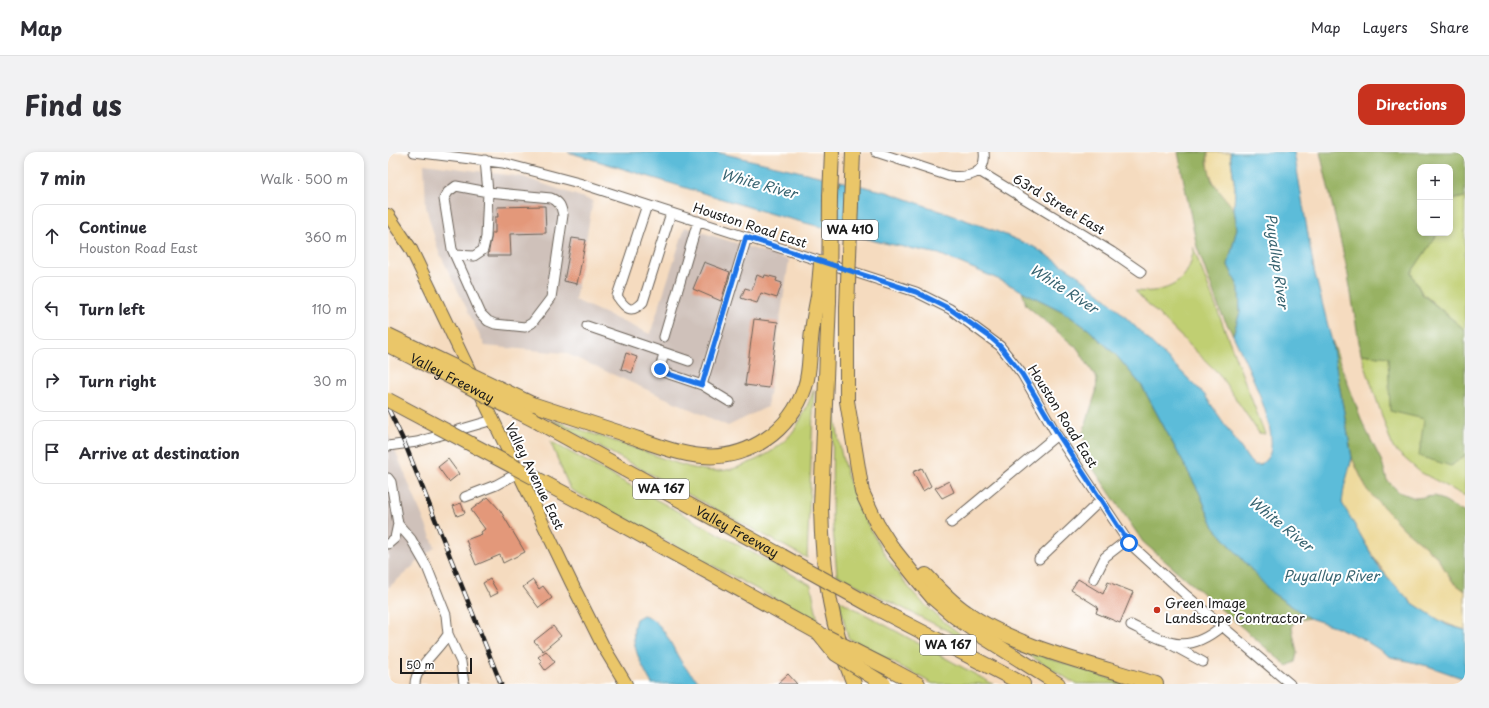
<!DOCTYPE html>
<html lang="en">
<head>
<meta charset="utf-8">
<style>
  :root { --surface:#fff; --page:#f2f2f3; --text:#2b2b33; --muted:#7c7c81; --line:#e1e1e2; --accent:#c8321e }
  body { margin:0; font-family:"Playpen Sans",sans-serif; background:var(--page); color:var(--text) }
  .controls { position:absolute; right:12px; top:12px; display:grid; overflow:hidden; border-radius:8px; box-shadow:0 2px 6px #0003 }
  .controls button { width:36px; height:36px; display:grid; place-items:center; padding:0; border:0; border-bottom:1px solid var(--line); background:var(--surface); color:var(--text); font:20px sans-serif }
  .scale { position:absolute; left:12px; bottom:10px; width:72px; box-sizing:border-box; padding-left:4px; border:2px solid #1c1c1c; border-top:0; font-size:11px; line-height:14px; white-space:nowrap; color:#1c1c1c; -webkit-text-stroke:3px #fff; paint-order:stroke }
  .stop { position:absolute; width:12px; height:12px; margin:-9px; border:3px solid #1a73e8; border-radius:50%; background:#fff }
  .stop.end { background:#1a73e8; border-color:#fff; box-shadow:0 1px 4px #0008 }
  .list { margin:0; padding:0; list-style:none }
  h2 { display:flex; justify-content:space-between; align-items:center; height:52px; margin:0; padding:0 16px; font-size:17px }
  h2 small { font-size:13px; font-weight:400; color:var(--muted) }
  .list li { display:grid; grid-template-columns:26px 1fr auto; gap:12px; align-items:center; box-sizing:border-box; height:64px; margin:0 8px 8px; padding:0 8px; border:1px solid var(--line); border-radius:12px }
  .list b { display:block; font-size:15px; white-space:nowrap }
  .list p { margin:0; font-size:13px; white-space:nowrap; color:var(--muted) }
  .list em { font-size:13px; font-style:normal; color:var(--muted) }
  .icon { flex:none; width:22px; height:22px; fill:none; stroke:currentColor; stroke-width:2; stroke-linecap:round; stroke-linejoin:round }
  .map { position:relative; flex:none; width:1077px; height:532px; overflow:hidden; border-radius:12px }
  header { display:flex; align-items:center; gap:24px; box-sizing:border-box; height:56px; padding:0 20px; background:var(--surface); border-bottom:1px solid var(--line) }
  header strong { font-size:19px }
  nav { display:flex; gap:22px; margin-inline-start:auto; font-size:14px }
  .intro { display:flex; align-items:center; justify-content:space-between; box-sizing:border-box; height:96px; padding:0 24px }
  h1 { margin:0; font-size:28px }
  .button { padding:10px 18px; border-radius:12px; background:var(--accent); color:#fff; font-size:14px; font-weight:700 }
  main { display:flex; gap:24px; padding:0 24px }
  aside { flex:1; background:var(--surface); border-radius:12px; box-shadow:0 2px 6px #0003 }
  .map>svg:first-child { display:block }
  .industrial { fill:#cfc1ba }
  .green { fill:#c0cf72; stroke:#6e7647 }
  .forest { fill:#98b264; stroke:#5a6740 }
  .sand { fill:#eeda9e; stroke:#857b5d }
  .water { fill:#5bbcd9; stroke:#3c6c7a }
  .building { fill:#e3987a }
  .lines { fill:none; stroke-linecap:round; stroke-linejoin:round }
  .minor-casing { stroke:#685f55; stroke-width:11 }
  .major-casing { stroke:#685f55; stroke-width:14 }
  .highway-casing { stroke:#685f55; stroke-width:16 }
  .minor { stroke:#fff; stroke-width:9 }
  .major { stroke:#eac669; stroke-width:12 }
  .highway { stroke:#eac669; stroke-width:14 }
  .rail-casing { stroke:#1c1c1c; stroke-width:4.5 }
  .rail { stroke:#fff; stroke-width:3; stroke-dasharray:9; stroke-linecap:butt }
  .highway-bridge-casing { stroke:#685f55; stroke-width:16; stroke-linecap:butt }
  .highway-bridge { stroke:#eac669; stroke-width:14 }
  .route { stroke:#1a73e8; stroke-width:5 }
  .poi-dot { fill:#c8321e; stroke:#fff; stroke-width:1.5 }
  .labels { text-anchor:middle; stroke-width:4; stroke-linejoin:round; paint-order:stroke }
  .shield { fill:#fff; stroke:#606060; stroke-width:1 }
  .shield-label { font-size:12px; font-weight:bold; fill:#1c1c1c }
  .street-label { font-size:13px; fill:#1c1c1c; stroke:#fff }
  .poi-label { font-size:13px; fill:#1c1c1c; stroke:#fff; text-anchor:start }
  .water-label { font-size:14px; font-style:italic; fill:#386471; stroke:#fff }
</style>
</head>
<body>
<header>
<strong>Map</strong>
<nav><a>Map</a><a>Layers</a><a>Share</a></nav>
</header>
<div class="intro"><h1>Find us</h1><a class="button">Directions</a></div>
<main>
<aside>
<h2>7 min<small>Walk · 500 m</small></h2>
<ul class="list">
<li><svg class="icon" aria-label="ahead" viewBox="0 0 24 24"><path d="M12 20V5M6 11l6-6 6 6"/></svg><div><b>Continue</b><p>Houston Road East</p></div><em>360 m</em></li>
<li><svg class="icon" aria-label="left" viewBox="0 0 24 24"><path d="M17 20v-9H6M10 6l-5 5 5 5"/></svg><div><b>Turn left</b></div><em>110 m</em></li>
<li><svg class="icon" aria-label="right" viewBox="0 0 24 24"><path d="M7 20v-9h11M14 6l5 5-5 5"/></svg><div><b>Turn right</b></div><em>30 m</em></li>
<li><svg class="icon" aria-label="arrive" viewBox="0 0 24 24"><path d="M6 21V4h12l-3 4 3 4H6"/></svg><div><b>Arrive at destination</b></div></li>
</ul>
</aside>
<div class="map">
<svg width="1077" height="532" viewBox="0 0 1077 532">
  <rect width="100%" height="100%" fill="#fff"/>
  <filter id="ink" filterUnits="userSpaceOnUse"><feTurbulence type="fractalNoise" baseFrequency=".025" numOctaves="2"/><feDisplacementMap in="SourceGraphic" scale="8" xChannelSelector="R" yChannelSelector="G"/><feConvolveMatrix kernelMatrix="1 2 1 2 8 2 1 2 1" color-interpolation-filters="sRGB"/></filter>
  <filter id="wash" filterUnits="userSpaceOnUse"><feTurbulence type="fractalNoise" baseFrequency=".012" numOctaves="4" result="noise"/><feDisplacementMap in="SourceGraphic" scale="16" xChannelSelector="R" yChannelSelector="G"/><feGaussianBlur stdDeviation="0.9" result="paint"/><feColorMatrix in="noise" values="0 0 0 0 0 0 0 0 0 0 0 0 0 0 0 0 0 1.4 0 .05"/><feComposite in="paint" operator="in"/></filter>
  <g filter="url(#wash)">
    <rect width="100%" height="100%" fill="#f5dbbf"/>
    <path class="industrial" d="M36 12 135 25 205 49 187 148 262 182 297 75 401 108 379 255 340 274 177 201 97 194 50 98 38 55Z
      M0 281 47 395 0 436Z"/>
    <path class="green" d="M1077 45V178L1034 141 1023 121 1050 81H1062V48Z
      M805 95 877 282 871 281 831 222 747 139C778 142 804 131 805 95Z
      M973 202 1000 205 1063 314 1077 303V344L1032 320 1005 296Z
      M426 237 419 406 160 267C192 277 223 288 255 299 277 307 305 319 328 319 340 319 353 315 363 310 401 294 412 274 426 237Z
      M445 246C448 264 449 282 453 300 464 351 498 414 535 451 550 466 567 478 584 491L449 423 444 365Z
      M162 289 423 433 430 470 182 337Z
      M451 448 605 532H545L460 486Z
      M628 495 738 532H688Z"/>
    <path class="forest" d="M790 0H820L819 9 824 29 846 57 849 76 840 113 851 136 852 160 845 183 832 159 809 95Z
      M932 0H1077V45L1062 48V15H1032V81H1050L1023 121 1034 142 1077 178V303L1063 314 1031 304 1036 267 1002 259 1000 205 973 202 959 117Z
      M634 139 674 159 700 177 728 203 754 234 811 340 826 375 883 440 921 466 907 469 904 475 909 501 907 510 899 514 755 390 698 306 695 281 708 240 709 227 690 197 638 153Z
      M943 186 975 272 994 310 999 328 1011 340 1027 346 1047 344 1077 361V439L1065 430 1048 404 1016 377 979 338 964 306Z"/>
    <path class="sand" d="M820 0H842L847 36 846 57C830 37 818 27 820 0Z
      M964 306 979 338 1016 377 1048 404 1065 430 1077 439V478C1023 463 995 424 969 377 965 370 955 359 954 350 952 337 961 319 964 306Z"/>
    <path class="water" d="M180 0H328L499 40 608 79 646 95 687 121 720 148 816 242 861 308 866 313H872C876 310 880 306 882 301 890 273 857 209 845 183L852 160 851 136 840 113 849 76 846 57 847 36 842 0H906L926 118 943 186 964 306 956 336 954 351 992 417 1023 450 1059 473 1077 478V527L1040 514 1003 505 973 486 949 475 921 466 883 440 826 375 811 340 754 234 728 203 700 177 674 159 612 128 551 102 491 90 387 63Z
      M255 463C275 468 283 494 294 511 299 518 307 525 313 532H264C253 512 240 490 248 467Z"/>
    <g id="blocks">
      <path class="building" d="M157 54 158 81 122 82 123 104H100L104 81H107V65H110L109 55Z
        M184 86 198 88 189 132 176 129Z
        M316 110 342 120 333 149 305 137Z
        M369 123 376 126 377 123 389 126 388 129 394 131 389 146 373 141 369 151 353 146 357 136 364 138Z
        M366 167 390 170 381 236 357 233Z
        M238 201 249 205 244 221 233 217Z
        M60 307 71 322 61 330 50 315Z
        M534 316 543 334 535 339 525 320Z
        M561 329 566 340 554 346 547 336Z
        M100 345 112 358 137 400 115 411 112 403 88 413 78 388 94 382 93 380 97 377 83 358Z
        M73 351 77 361 69 364 65 354Z
        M102 427 110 441 102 445 95 431Z
        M690 427 715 442 720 430 745 440 732 471 708 461 710 455 683 438Z
        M145 428 151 437 155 434 164 446 151 456 135 435Z
        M165 474 173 484 155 499 146 489Z
        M158 499 167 510 157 518 152 511 154 509 150 505Z
        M400 522 409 532H389Z"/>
    </g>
  </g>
  <g filter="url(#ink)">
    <use href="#blocks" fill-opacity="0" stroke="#685f55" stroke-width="1"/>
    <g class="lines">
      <g class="minor-casing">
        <path id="minor" d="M26 0 115 11 191 31 528 140 562 157 612 194 634 222 669 283 741 391 799 444 902 532
          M488 0 561 24C579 26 599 23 596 0
          M591 19 724 100 753 120
          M259 53 229 144C237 156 243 163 255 150L283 61
          M67 103 86 104 95 98 98 85 100 40 68 34 60 40 56 47 64 97 93 162 100 169 107 172 137 175 144 171 163 146 175 63C173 54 172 50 163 46L100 40 97 8
          M199 174 301 209
          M276 185 310 69
          M276 201 272 217 275 220 314 233 342 250
          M314 233 359 85
          M0 294 29 290 105 268
          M0 326 3 330 10 372 7 386 0 392
          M77 345 108 333 130 321
          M563 371 669 283
          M10 372 23 387 39 415 58 463 60 482 73 510 76 532
          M651 407 712 349
          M706 427 717 405 739 388
          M743 473C780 491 798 504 834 474
          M782 492 815 510
          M27 532C27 515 52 497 60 482"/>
      </g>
      <g class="major-casing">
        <path id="major" d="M0 63 23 97 183 430 215 494 238 532"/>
      </g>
      <g class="highway-casing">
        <g id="highway">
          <path d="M442 44 444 0"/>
          <path d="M441 149 433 355C434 416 443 476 466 532"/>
          <path d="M459 156V249L474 340 489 372 503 394 529 427 545 446 566 464 594 484 670 532"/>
          <path d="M144 252C175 262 206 272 236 282 286 299 329 320 378 287 396 275 410 256 417 235 422 221 421 204 423 189 424 174 427 159 430 144"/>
          <path id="s1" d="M152 271 394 404"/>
          <path d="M198 353 431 481"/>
          <path d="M538 423C550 436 563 450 578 460 628 496 708 513 768 532"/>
          <path d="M484 454 635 532"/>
          <path d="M504 518 530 532"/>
        </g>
      </g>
      <use href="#minor" class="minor"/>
      <use href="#major" class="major"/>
      <use href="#highway" class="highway"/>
      <g class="rail-casing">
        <path id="rail" d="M0 256 17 292 113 532"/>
      </g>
      <use href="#rail" class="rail"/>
      <g class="highway-bridge-casing">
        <g id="highway-bridge">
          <path d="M430 144 433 111"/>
          <path d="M441 149 442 44"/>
          <path d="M459 156 465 0"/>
          <path d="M0 183 144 252"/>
          <path id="s2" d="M0 193 152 271"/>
          <path d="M0 248 198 353"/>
          <path d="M394 404 484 454"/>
          <path d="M431 481 448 502 496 532"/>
          <path d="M437 484 504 518"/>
        </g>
      </g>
      <use href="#highway-bridge" class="highway-bridge"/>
    </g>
  </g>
  <g class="lines" filter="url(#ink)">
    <path class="route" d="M272 217 274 220 314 233 358 85 528 140 562 157 602 185 612 194 634 222 670 282 741 391"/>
  </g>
  <circle class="poi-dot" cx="769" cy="458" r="4"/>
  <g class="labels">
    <g class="shield">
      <rect x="434" y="68" width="56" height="20" rx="3"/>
      <rect x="245" y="327" width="56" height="20" rx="3"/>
      <rect x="532" y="483" width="56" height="20" rx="3"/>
    </g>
    <g class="shield-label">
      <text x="462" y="82">WA 410</text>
      <text x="273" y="341">WA 167</text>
      <text x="560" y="497">WA 167</text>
    </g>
    <g class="street-label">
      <text transform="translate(671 52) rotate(31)" y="5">63rd Street East</text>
      <text transform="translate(362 73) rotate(18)" y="5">Houston Road East</text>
      <text dy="5" stroke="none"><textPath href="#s2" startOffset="72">Valley Freeway</textPath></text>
      <text transform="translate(675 264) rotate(58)" y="5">Houston Road East</text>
      <text transform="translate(147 324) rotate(64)" y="5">Valley Avenue East</text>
      <text dy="5" stroke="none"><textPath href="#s1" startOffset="225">Valley Freeway</textPath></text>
    </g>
    <g class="poi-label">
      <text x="777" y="456">Green Image<tspan x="777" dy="15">Landscape Contractor</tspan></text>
    </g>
    <g class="water-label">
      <text transform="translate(371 32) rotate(15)" y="5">White River</text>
      <text transform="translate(889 109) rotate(82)" y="5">Puyallup River</text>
      <text transform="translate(676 137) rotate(33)" y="5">White River</text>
      <text transform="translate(893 372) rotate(39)" y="5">White River</text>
      <text x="943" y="429">Puyallup River</text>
    </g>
  </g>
</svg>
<div class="controls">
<button>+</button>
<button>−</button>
</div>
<div class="scale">50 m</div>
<div class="stop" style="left:741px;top:391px"></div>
<div class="stop end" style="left:272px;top:217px"></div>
</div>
</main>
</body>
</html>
